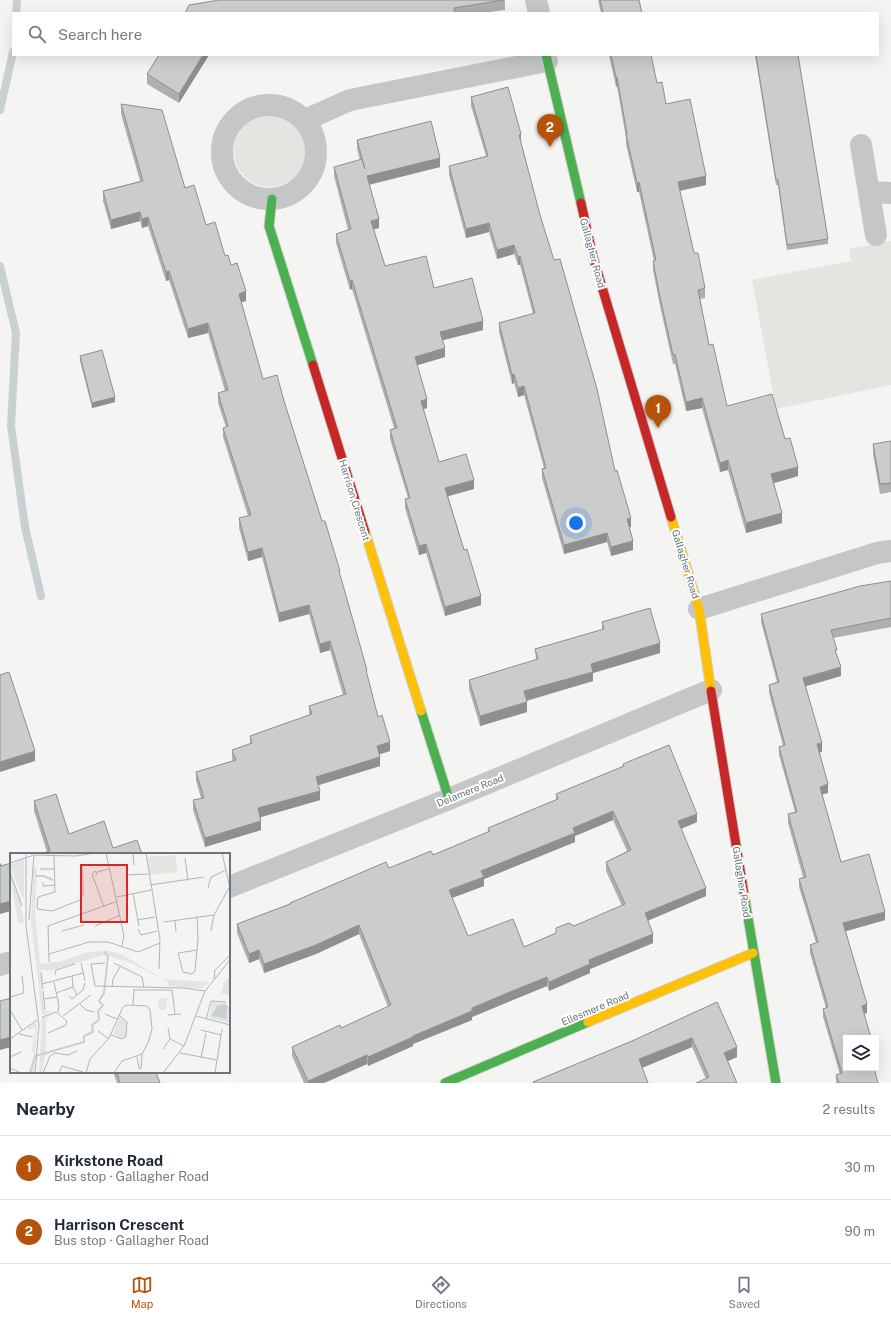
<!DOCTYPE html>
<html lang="en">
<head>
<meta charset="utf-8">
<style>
  :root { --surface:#fff; --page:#f2f2f3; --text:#1f2937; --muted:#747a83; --line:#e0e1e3; --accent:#b45309 }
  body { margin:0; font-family:"Public Sans",sans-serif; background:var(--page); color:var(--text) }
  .controls { position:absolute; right:12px; bottom:12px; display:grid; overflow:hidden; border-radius:0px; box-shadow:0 4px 16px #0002 }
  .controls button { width:36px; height:36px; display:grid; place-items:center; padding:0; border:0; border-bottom:1px solid var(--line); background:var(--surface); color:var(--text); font:20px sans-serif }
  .you { position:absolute; left:576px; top:523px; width:14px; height:14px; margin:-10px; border:3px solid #fff; border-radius:50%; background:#1a73e8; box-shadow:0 0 0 6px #1a73e833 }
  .badge { display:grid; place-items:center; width:26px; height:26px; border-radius:50%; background:var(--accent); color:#fff; font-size:13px; font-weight:700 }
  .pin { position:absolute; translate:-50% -33px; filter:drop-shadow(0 1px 2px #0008) }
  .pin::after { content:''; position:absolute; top:21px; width:14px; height:12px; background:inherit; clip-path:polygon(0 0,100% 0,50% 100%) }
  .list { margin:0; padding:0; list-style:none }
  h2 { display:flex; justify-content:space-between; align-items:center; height:52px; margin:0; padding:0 16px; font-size:17px }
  h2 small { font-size:13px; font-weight:400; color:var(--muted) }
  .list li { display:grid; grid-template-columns:26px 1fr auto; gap:12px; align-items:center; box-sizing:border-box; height:64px; padding:0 16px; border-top:1px solid var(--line) }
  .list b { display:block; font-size:15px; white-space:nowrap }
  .list p { margin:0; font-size:13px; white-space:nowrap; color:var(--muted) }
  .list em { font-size:13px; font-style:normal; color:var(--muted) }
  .icon { flex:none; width:22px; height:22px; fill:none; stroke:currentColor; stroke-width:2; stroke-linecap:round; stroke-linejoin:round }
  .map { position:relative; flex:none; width:891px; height:1083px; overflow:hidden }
  .search { position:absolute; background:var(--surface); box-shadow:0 4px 16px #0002; left:12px; right:12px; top:12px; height:44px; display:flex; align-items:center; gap:10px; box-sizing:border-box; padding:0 14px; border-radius:0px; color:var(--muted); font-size:15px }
  .sheet { height:180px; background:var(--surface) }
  nav { display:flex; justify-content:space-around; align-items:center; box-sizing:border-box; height:56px; border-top:1px solid var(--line); background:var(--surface); font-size:11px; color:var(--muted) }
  nav a { display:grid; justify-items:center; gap:2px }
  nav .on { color:var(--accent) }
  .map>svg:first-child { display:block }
  .green { fill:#e3e5e1 }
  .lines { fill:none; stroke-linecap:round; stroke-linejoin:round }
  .stream { stroke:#c9d0d2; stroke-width:8 }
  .fast-casing { stroke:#d0d1d1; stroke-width:11 }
  .slow-casing { stroke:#d0d1d1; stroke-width:11 }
  .jam-casing { stroke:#d0d1d1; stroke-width:11 }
  .street { stroke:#c5c6c8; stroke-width:22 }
  .fast { stroke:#4caf50; stroke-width:9 }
  .slow { stroke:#ffc107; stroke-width:9 }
  .jam { stroke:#c62828; stroke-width:9 }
  .wall { fill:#afafaf; fill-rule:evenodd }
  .shaded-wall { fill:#8e8f8f }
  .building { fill:#cbcccc; stroke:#8e8f8f; fill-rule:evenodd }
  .labels { text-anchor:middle; stroke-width:4; stroke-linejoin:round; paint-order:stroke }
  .street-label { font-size:10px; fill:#687580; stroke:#fff }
  .inset-river { fill:none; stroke:#c9d0d2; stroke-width:2 }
  .inset-road { fill:none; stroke:#afb6bb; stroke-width:1 }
  .view { fill:#d62828; fill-opacity:0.15; stroke:#d62828; stroke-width:2 }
  .inset-edge { fill:none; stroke:#687580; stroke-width:2 }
</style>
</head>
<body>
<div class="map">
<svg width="891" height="1083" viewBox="0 0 891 1083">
  <rect width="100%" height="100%" fill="#f4f4f3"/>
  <path class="green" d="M234 151a36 36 0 1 1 72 0a36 36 0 1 1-72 0Z
    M891 241V385L776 409 752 280 851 261 849 249Z"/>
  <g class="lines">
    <path class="stream" d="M16 13 17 0
      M0 110 13 52
      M0 266 16 333 11 426 25 527 41 596"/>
    <g class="fast-casing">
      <path id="fast" d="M546 55 581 203
        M272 199 269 226 313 365
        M421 711 449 799
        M744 894 776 1083
        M445 1083 588 1022"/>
    </g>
    <g class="slow-casing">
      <path id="slow" d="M671 517 699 609 711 691
        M365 532 421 711
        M588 1022 753 953"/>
    </g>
    <g class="jam-casing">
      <path id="jam" d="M581 203 593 257 671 517
        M313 365 365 532
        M711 691 744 894"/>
    </g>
    <path class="street" d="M536 0 539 13
      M222 152a47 47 0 1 1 94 0a47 47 0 1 1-94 0Z
      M305 120 350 100 547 61
      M861 145 876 235
      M869 192 891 193
      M699 609 877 553 891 551
      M229 887 449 799 711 690
      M0 965 11 962"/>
    <use href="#fast" class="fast"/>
    <use href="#slow" class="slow"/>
    <use href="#jam" class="jam"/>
  </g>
  <path class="wall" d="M505 0V10L483 13H185Z
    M598 0H639L642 13H601Z
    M159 55H211H209L179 103 147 84V74Z
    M609 55H651L657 83 666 104 706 185 680 191 694 253 705 288V298L700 299 709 345 727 406 785 439 798 476 774 483 782 523 746 533 728 470 720 472 702 408 686 411 675 364H673L660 306 653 270V261H654L639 192H637L626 144V138L617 86 616 87Z
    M755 55H798L828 239V244L787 250 778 185H776Z
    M471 97 521 143 540 215 615 471 631 527H629L633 550 611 556 607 542 564 554 542 478V469L544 468 524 395 518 397 514 383 512 384 499 332V323L533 314 520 265H518L514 254 497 259 489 232 466 238 449 175V166L486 156 471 106Z
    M121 104 185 188 206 225 231 265 246 301 241 302 263 379 284 401 322 521 340 575 378 717 390 751 380 754V766L318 785 320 800 260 817 261 830 205 847 193 810V800L201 798 196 781V772L233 761 232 759V750L250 744V736L309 715V706L343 695 330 650 320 653 309 614 279 622 262 557 248 561 239 528V518L248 516 223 437V428L226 427 218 403V393L225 391 208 333 188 338 169 280 166 281 148 226 142 228 140 221 111 229 103 201V191L140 181 121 114Z
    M357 140 440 167 369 185 379 228 374 229 385 266 434 288 483 330 442 340 445 357 417 365 427 408 423 409 439 462 474 489 448 496 481 605 445 616 426 553 419 555 405 508V499L408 498 390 439V430L394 428 352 289 350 290 336 243V234L348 230 334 176V167L360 160 357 149Z
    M80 356 115 402 92 408 80 361Z
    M891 441V492L880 494 873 454V444Z
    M891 581V627L833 638 841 676 806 686 822 752H819L828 793 822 794 841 862 885 920 846 931 867 1013 864 1014 846 1038 878 1083H836V1075L840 1074 823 1017V1009L826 1008 810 953V945L816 943 799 887V879L803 877 788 823V814L795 812 779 755V747L783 746 769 693V685L777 682 761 622V614Z
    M602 622 660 653 593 673V681L527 701V712L480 726 469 689V680L536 660 535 649 602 630Z
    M623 764 697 822 681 829 706 896 648 920 653 943 590 969V973L549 991 547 986 510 1001 472 1017V1020L413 1044V1046L368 1066 367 1064 324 1083H304L292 1056V1047L341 1028 388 1007 359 934 316 954 264 973 259 959 249 963 237 933V924L290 904V903L389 868 433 855 488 832V828L556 800V794L623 767ZM613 820 627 851 606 862V871L622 906 524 947 468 936 452 898 484 886V879L575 842V836Z
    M34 801 69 834 113 848 47 852 34 811Z
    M717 1002 737 1057 728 1061 737 1083 706 1079 692 1047 642 1068 648 1083H533V1082L632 1041Z
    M114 1072H156L160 1083H117L114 1075Z"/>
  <path class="shaded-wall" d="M203 55H209L179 103V94Z
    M616 77H617V86L616 87Z
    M521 134V143L519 135Z
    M440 158V167L367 185V176Z
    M706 176V185L678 191V182Z
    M639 182V192H637V183Z
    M140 212V221L111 229V220Z
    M148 217V226L142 228V219Z
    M379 219V228L371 230V221Z
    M489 223V232L466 238V229Z
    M514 245V254L497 259V250Z
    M520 256V265H518V257Z
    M169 271V280L166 281V272Z
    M352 280V289L350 290V281Z
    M246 291V301L239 303V294Z
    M483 321V330L440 341V332Z
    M208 323V333L188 338V329Z
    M445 348V357L415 366V357Z
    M514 374V383L512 384V375Z
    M524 386V395L518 397V388Z
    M115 397V402L92 408V403Z
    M702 398V408L686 411V402Z
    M427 399V408L421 410V401Z
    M728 460V470L720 472V463Z
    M798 467V476L771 484V474Z
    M474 480V489L445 497V488Z
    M782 513V523L746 533V523Z
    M631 518V527L627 528V519Z
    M607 533V542L564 554V545Z
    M633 541V550L611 556V547Z
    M426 544V553L419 555V546Z
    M262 548V557L248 561V552Z
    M481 596V605L445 616V607Z
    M309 605V614L279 622V613Z
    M330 641V650L320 653V644Z
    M660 643V653L593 673V681L524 701V691L591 664Z
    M841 667V676L803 687V678Z
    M527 702V712L480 726V716Z
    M390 742V751L377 755V746Z
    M822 743V752L817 753V744Z
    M35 751V761L0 772V762Z
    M380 757V766L316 786V777Z
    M828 784V793L820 795V787Z
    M320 791V800L258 818V808Z
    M613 811V820L575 836V842L484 879V886L449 899V890L481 871 573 828Z
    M697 814V822L678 830V821Z
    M261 821V830L205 847V838Z
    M706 888V896L645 922V913Z
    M11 901V911L0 914V904Z
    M885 912V920L843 932V923Z
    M359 925V934L316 954 264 973V964Z
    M653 934V943L590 969V973L549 991V982L589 960Z
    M259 950V959L249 963V954Z
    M547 977V986L472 1017V1020L413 1044V1046L368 1066V1057L472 1008Z
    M867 1004V1013L862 1014V1006Z
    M11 1037V1047L0 1050V1040Z
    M692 1038V1047L639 1069V1059Z
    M737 1047V1057L724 1063V1053Z
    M367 1055V1064L324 1083H308V1081Z"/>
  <path class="building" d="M219 0H504L454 8 455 13H185L189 5Z
    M600 0H639L642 13H603Z
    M159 55H203L179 94 147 74Z
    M611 55H651L657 83 662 82 666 104 690 99 706 176 678 182 694 253H698L705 288 698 290 709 345 713 344 727 406 772 394 785 439 790 438 798 467 771 474 782 513 746 523 728 460 720 463 702 398 686 402 675 354 673 355 660 297 653 261 656 260 639 182 637 183 626 134H627L617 77H616Z
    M756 55H798L828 239 787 245 778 180H776Z
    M508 87 521 134 519 135 540 215 554 260 560 259 597 389 615 471 617 470 631 518 627 519 633 541 611 547 607 533 564 545 542 469 546 468 524 386 518 388 514 374 512 375 499 323 535 313 520 256 518 257 514 245 497 250 489 223 466 229 449 166 488 156 471 97Z
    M121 104 162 110 185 188 194 185 206 225 215 222 225 256 228 255 231 265 237 263 246 291 239 294 263 379 277 375 284 401 322 521H325L340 571H339L367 670H366L378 717 382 715 390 742 377 746 380 757 316 777 320 791 258 808 261 821 205 838 193 800 204 798 196 772 236 760 232 750 252 743 250 736 312 714 309 706 346 694 330 641 320 644 309 605 279 613 262 548 248 552 239 518 251 515 223 428 228 426 218 393 228 390 208 323 188 329 169 271 166 272 148 217 142 219 140 212 111 220 103 191 143 181Z
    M431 121 440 158 367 176 379 219 371 221 385 266 426 256 434 288 472 278 483 321 440 332 445 348 415 357 427 399 421 401 439 462 466 454 474 480 445 488 464 550 467 549 481 596 445 607 426 544 419 546 405 499 410 498 390 430 397 428 352 280 350 281 336 234 351 229 334 167 362 159 365 169 357 140Z
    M102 350 115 397 92 403 80 356Z
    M891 441V483L880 484 873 444Z
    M891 581V618L831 630 837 650H835L841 667 803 678 822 743 817 744 828 784 820 787 841 862 869 854 885 912 843 923 867 1004 862 1006 871 1038H846V1068H874L878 1083H839L836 1075 842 1073 823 1009 828 1007 810 945 818 942 799 879 806 877 788 814 797 812 779 747 785 745 769 685 779 682 761 614 860 586Z
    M650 608 660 643 591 664 593 672 524 691 527 702 480 716 469 680 538 659 535 649 604 629 602 622Z
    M9 672 35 751 0 762V675Z
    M669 745 697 814 678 821 706 888 645 913 653 934 589 960 590 964 549 982 547 977 510 992 472 1008V1011L413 1036V1037L368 1057 367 1055 308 1081 292 1047 340 1025 341 1028 391 1005 359 925 316 945 264 964 259 950 249 954 237 924 290 904V903L386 862 389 868 431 851 433 855 490 831 488 828 558 799 556 794 624 766 623 764ZM613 811 631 850 606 862 625 904 574 926 569 923 556 928V933L524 947 513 919 468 936 449 890 484 877 481 871 575 833 573 828Z
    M56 794 69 834 104 821 113 848 137 840 142 854H40L50 851 34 801Z
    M11 863V901L0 904V864H1V866Z
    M11 998V1037L0 1040V1001Z
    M717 1002 737 1047 724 1053 737 1083H696L709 1077 692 1038 639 1059 648 1083H534L533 1082 632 1041Z
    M117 1072H156L160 1083H120Z"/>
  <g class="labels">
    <g class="street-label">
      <text transform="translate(593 253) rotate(75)" y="4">Gallagher Road</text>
      <text transform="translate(355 500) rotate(73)" y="4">Harrison Crescent</text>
      <text transform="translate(686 564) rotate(73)" y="4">Gallagher Road</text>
      <text transform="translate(470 790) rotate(-22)" y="4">Delamere Road</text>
      <text transform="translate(742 882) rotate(81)" y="4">Gallagher Road</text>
      <text transform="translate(595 1008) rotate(-23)" y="4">Ellesmere Road</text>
    </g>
  </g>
  <g transform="translate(10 853)">
    <rect width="220" height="220" fill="#f4f4f3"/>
    <path d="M166 2 167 19 139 22 138 4ZM14 5V44H12L0 12ZM23 14H27L25 59 30 111 52 108 78 99 100 98 113 102 152 126 200 129 191 136 158 133V129L119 109 94 102 43 117H30L34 158H43L32 162 21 68ZM0 21 10 47 14 69 8 70ZM220 123V142L211 140 214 130ZM150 145H157L156 157H149L148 148ZM202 149 216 150 220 157V170L199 165ZM218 154 217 163 211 166 201 163 205 155ZM45 160 36 166V199L47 196 35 203 32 220H29L32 165ZM110 164 116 168V183L113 186 103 181ZM27 169 24 220H20L25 203 22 197 25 179V175L19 177 18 174Z" fill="#e3e5e1" fill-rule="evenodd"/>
    <path d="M214 151 218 154 216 166 201 163 207 153Z" fill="#c9d0d2"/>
    <path class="inset-river" d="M72 12 73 43M26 23H34L43 27M20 220 25 203 74 189V183L83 179 82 172 89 167 88 158 93 152 89 148 94 140 98 104 94 98"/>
    <path class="inset-road" d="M16 0V73L29 172 25 220M96 0 114 83 112 93M123 0 124 12M136 0 150 86 149 116M212 0 220 35M44 3 45 39 28 44 27 56 42 58 70 47M175 5 178 28M0 10 24 2 66 3 85 0M30 16H44M0 19 12 53M87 19 99 16M116 22 138 21M85 23 87 21 85 18 82 21 94 54M33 29V33L45 32M140 32 194 24M198 35 201 24 216 17M123 40 129 73M107 44 141 37M187 63 188 85 187 97 185 118 182 121 173 119 168 100 187 97M19 67 24 2M127 67 145 64M165 67 166 79M154 69 204 62M85 73 110 62M128 76 131 82 147 78M52 78 74 72M201 78 204 62 220 33M39 101 79 89H98L128 99 150 90M39 109 38 73 108 48M71 110 75 128M95 110 81 111 85 133 173 135 195 138M104 110 132 124 134 134M31 119 33 136M45 122 46 117 65 111M62 123 63 134 67 142M204 126 205 117 220 102M44 129 49 153 48 159M32 131 73 120M102 134 103 126 110 114M124 137H162L165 161M33 138 35 157M46 140 63 134M59 143 62 146 73 137 75 130M0 144 14 140 12 123M34 146 47 144M69 150 76 157 84 159M123 152 124 136M0 157 12 177M95 161 107 166M158 162 171 161M53 163 81 142M186 163 220 172M32 164 46 159 57 168 56 172 38 180M196 166 201 148 216 149M191 177 211 182M88 178 99 186M9 181 23 184M101 182 112 186 116 184 117 169 109 162M0 186 27 167M160 186 174 193M153 196 160 186 158 175M170 200 207 207M0 204 11 199M127 204 129 215 131 216 132 201M191 205 196 180M0 215 11 220M33 220 40 203 45 200 58 202 67 198M49 220 52 213 76 220M76 220 80 206 99 185 113 154 117 152 137 153 140 157 142 176 138 190 132 201 112 208 104 220M153 220 174 193 195 138 220 107M205 220 212 176"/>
    <path class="view" d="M71 12H117V69H71Z"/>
    <rect width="220" height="220" class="inset-edge"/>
  </g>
</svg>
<div class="controls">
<button><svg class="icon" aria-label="layers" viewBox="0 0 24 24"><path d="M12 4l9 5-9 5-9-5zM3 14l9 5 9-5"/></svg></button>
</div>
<div class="you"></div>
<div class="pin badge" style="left:658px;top:428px">1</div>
<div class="pin badge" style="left:550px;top:147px">2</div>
<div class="search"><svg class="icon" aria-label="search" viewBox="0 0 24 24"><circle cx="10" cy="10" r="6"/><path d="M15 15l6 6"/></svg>Search here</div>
</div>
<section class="sheet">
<h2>Nearby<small>2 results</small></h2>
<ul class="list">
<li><span class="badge">1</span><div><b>Kirkstone Road</b><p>Bus stop · Gallagher Road</p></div><em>30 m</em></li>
<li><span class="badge">2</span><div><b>Harrison Crescent</b><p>Bus stop · Gallagher Road</p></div><em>90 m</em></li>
</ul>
</section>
<nav>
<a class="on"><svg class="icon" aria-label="map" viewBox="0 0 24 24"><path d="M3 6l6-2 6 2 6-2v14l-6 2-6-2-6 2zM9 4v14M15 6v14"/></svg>Map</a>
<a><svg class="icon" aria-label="directions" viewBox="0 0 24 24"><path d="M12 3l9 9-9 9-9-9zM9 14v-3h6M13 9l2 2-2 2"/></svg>Directions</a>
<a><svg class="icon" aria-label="saved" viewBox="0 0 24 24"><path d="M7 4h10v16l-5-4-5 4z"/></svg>Saved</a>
</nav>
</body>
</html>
